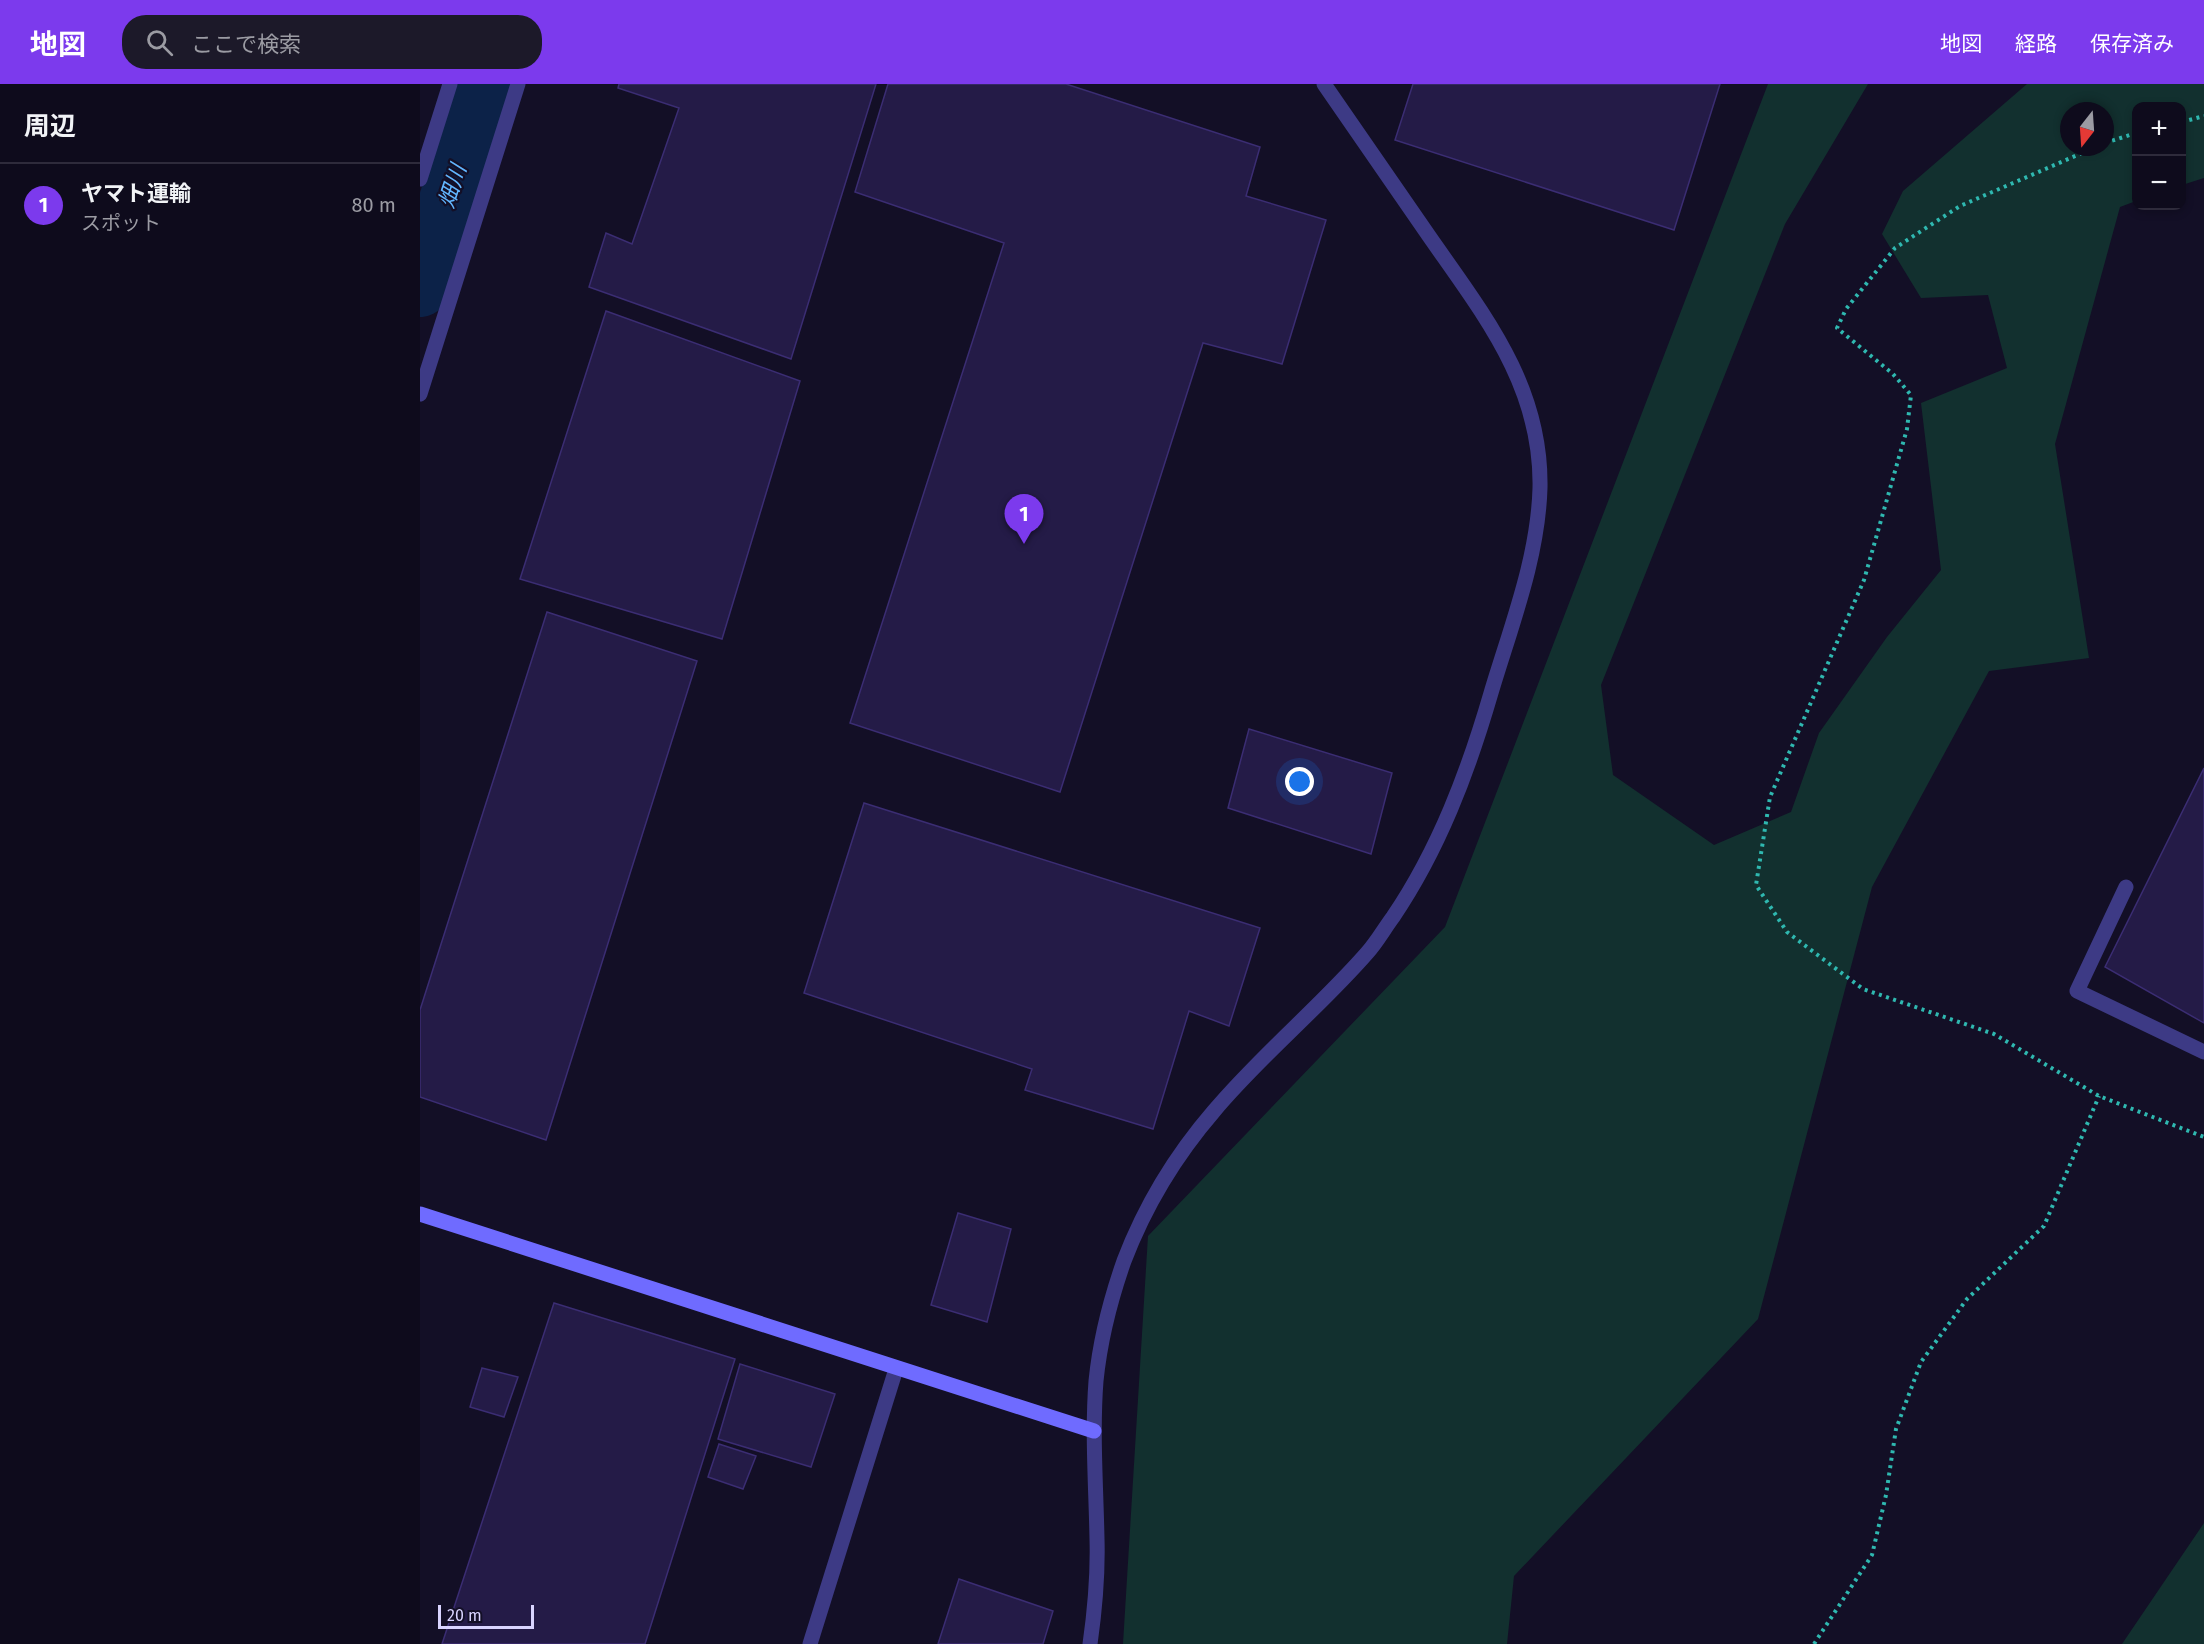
<!DOCTYPE html>
<html lang="ja">
<head>
<meta charset="utf-8">
<style>
  :root { --surface:#0e0b1c; --page:#1c1929; --text:#f1f3f6; --muted:#9b9ba3; --line:#2e2b3b; --accent:#7c3aed }
  body { margin:0; font-family:"Fira Sans","Noto Sans JP",sans-serif; background:var(--page); color:var(--text) }
  .controls { position:absolute; right:18px; top:18px; display:grid; overflow:hidden; border-radius:12px; box-shadow:0 3px 9px #0003 }
  .controls button { width:54px; height:54px; display:grid; place-items:center; padding:0; border:0; border-bottom:2px solid var(--line); background:var(--surface); color:var(--text); font:30px sans-serif }
  .compass { position:absolute; left:1640px; top:18px; width:54px; height:54px; border-radius:50%; background:var(--surface); box-shadow:0 3px 9px #0003; rotate:197deg }
  .scale { position:absolute; left:18px; bottom:15px; width:96px; box-sizing:border-box; padding-left:6px; border:3px solid #d9d4ff; border-top:0; font-size:16px; line-height:21px; white-space:nowrap; color:#d9d4ff; -webkit-text-stroke:4px #130f26; paint-order:stroke }
  .you { position:absolute; left:880px; top:698px; width:21px; height:21px; margin:-15px; border:4px solid #fff; border-radius:50%; background:#1a73e8; box-shadow:0 0 0 9px #1a73e833 }
  .badge { display:grid; place-items:center; width:39px; height:39px; border-radius:50%; background:var(--accent); color:#fff; font-size:20px; font-weight:700 }
  .pin { position:absolute; translate:-50% -50px; filter:drop-shadow(0 2px 3px #0008) }
  .pin::after { content:''; position:absolute; top:32px; width:21px; height:18px; background:inherit; clip-path:polygon(0 0,100% 0,50% 100%) }
  .list { margin:0; padding:0; list-style:none }
  h2 { display:flex; justify-content:space-between; align-items:center; height:78px; margin:0; padding:0 24px; font-size:26px }
  h2 small { font-size:20px; font-weight:400; color:var(--muted) }
  .list li { display:grid; grid-template-columns:39px 1fr auto; gap:18px; align-items:center; box-sizing:border-box; height:84px; padding:0 24px; border-top:2px solid var(--line) }
  .list b { display:block; font-size:22px; white-space:nowrap }
  .list p { margin:0; font-size:20px; white-space:nowrap; color:var(--muted) }
  .list em { font-size:20px; font-style:normal; color:var(--muted) }
  .icon { flex:none; width:33px; height:33px; fill:none; stroke:currentColor; stroke-width:2; stroke-linecap:round; stroke-linejoin:round }
  .map { position:relative; flex:none; width:1784px; height:1560px; overflow:hidden }
  header { display:flex; align-items:center; gap:36px; box-sizing:border-box; height:84px; padding:0 30px; background:var(--accent); color:#fff }
  header strong { font-size:28px }
  nav { display:flex; gap:33px; margin-inline-start:auto; font-size:21px }
  .search { width:420px; height:54px; background:var(--page); display:flex; align-items:center; gap:15px; box-sizing:border-box; padding:0 21px; border-radius:24px; color:var(--muted); font-size:22px }
  main { display:flex }
  aside { flex:1; background:var(--surface) }
  .map>svg:first-child { display:block }
  .green { fill:#12302f; fill-rule:evenodd }
  .lines { fill:none; stroke-linecap:round; stroke-linejoin:round }
  .river { stroke:#0c2248; stroke-width:58 }
  .building { fill:#241b47; stroke:#3b2d73; stroke-width:1.5 }
  .path { stroke:#2fb8b0; stroke-width:4; stroke-dasharray:3 4.5; stroke-linecap:butt }
  .lane { stroke:#3d3a85; stroke-width:15 }
  .street { stroke:#3d3a85; stroke-width:15 }
  .secondary { stroke:#6f6bff; stroke-width:15 }
  .labels { text-anchor:middle; stroke-width:4.5; stroke-linejoin:round; paint-order:stroke }
  .water-label { font-size:22px; font-style:italic; fill:#62b6ff; stroke:#130f26 }
</style>
</head>
<body>
<header>
<strong>地図</strong>
<div class="search"><svg class="icon" aria-label="search" viewBox="0 0 24 24"><circle cx="10" cy="10" r="6"/><path d="M15 15l6 6"/></svg>ここで検索</div>
<nav><a>地図</a><a>経路</a><a>保存済み</a></nav>
</header>
<main>
<aside>
<h2>周辺<small></small></h2>
<ul class="list">
<li><span class="badge">1</span><div><b>ヤマト運輸</b><p>スポット</p></div><em>80 m</em></li>
</ul>
</aside>
<div class="map">
<svg width="1784" height="1560" viewBox="0 0 1784 1560">
  <rect width="100%" height="100%" fill="#130f26"/>
  <path class="green" d="M1348 0H1448L1365 140 1181 601 1193 691 1294 761 1371 728 1399 649 1467 553 1521 486 1501 319 1587 284 1568 211 1501 214 1462 150 1483 107 1607 0H1784V94L1762 101V22H1716V117L1700 123 1635 360 1669 574 1569 587 1452 803 1338 1235 1094 1492 1087 1560H703L728 1152 1025 843ZM1649 27H1685V63H1649Z
    M1784 1439V1560H1702Z"/>
  <g class="lines">
    <path class="river" d="M0 204 65 0"/>
  </g>
  <path class="building" d="M199 0H456L371 275 169 203 186 149 212 160 259 24 198 4Z
    M468 0H646L840 63 826 112 906 136 862 280 783 259 640 708 430 639 584 159 435 108Z
    M993 0H1300L1254 146 975 56Z
    M186 227 380 297 302 555 100 495Z
    M127 528 277 577 126 1056 0 1013V926Z
    M829 645 972 689 951 770 808 724Z
    M1784 684V939L1685 883Z
    M444 719 840 844 809 942 769 927 733 1045 605 1006 612 985 384 909Z
    M538 1129 591 1145 567 1238 511 1221Z
    M134 1219 315 1275 225 1560H22Z
    M320 1280 415 1310 391 1383 298 1355Z
    M62 1284 98 1293 84 1333 50 1323Z
    M299 1360 336 1372 323 1405 288 1393Z
    M539 1495 633 1527 623 1560H518Z"/>
  <g class="lines">
    <path class="path" d="M1762 38 1784 32
      M1685 59 1716 49
      M1676 63 1540 122 1475 164 1426 225 1417 244 1473 290 1491 311 1487 345 1444 496 1350 713 1336 801 1367 848 1443 905 1574 950 1679 1012 1784 1053
      M1394 1560 1452 1471 1466 1411 1476 1345 1501 1278 1547 1215 1624 1142 1679 1012"/>
    <path class="lane" d="M1706 803 1657 907 1784 968"/>
    <path class="street" d="M0 95 30 0
      M0 310 98 0
      M390 1560 476 1285
      M670 1560C675 1525 678 1490 677 1455 676 1402 672 1349 676 1297 680 1257 691 1214 704 1177 725 1122 756 1071 794 1027 841 971 899 924 947 869 957 858 964 845 973 833 1019 765 1048 688 1071 609 1091 542 1118 474 1120 404 1122 302 1064 231 1009 152 974 101 939 51 904 0"/>
    <path class="secondary" d="M0 1130 674 1347"/>
  </g>
  <g class="labels">
    <g class="water-label">
      <text transform="translate(32 102) rotate(-72)" y="8">畑川</text>
    </g>
  </g>
</svg>
<div class="controls">
<button>+</button>
<button>−</button>
</div>
<svg class="compass" viewBox="-18 -18 36 36"><path d="M0-13l5 13h-10z" fill="#e53935"/><path d="M0 13l5-13h-10z" fill="#9b9ba3"/></svg>
<div class="scale">20 m</div>
<div class="you"></div>
<div class="pin badge" style="left:604px;top:460px">1</div>
</div>
</main>
</body>
</html>
